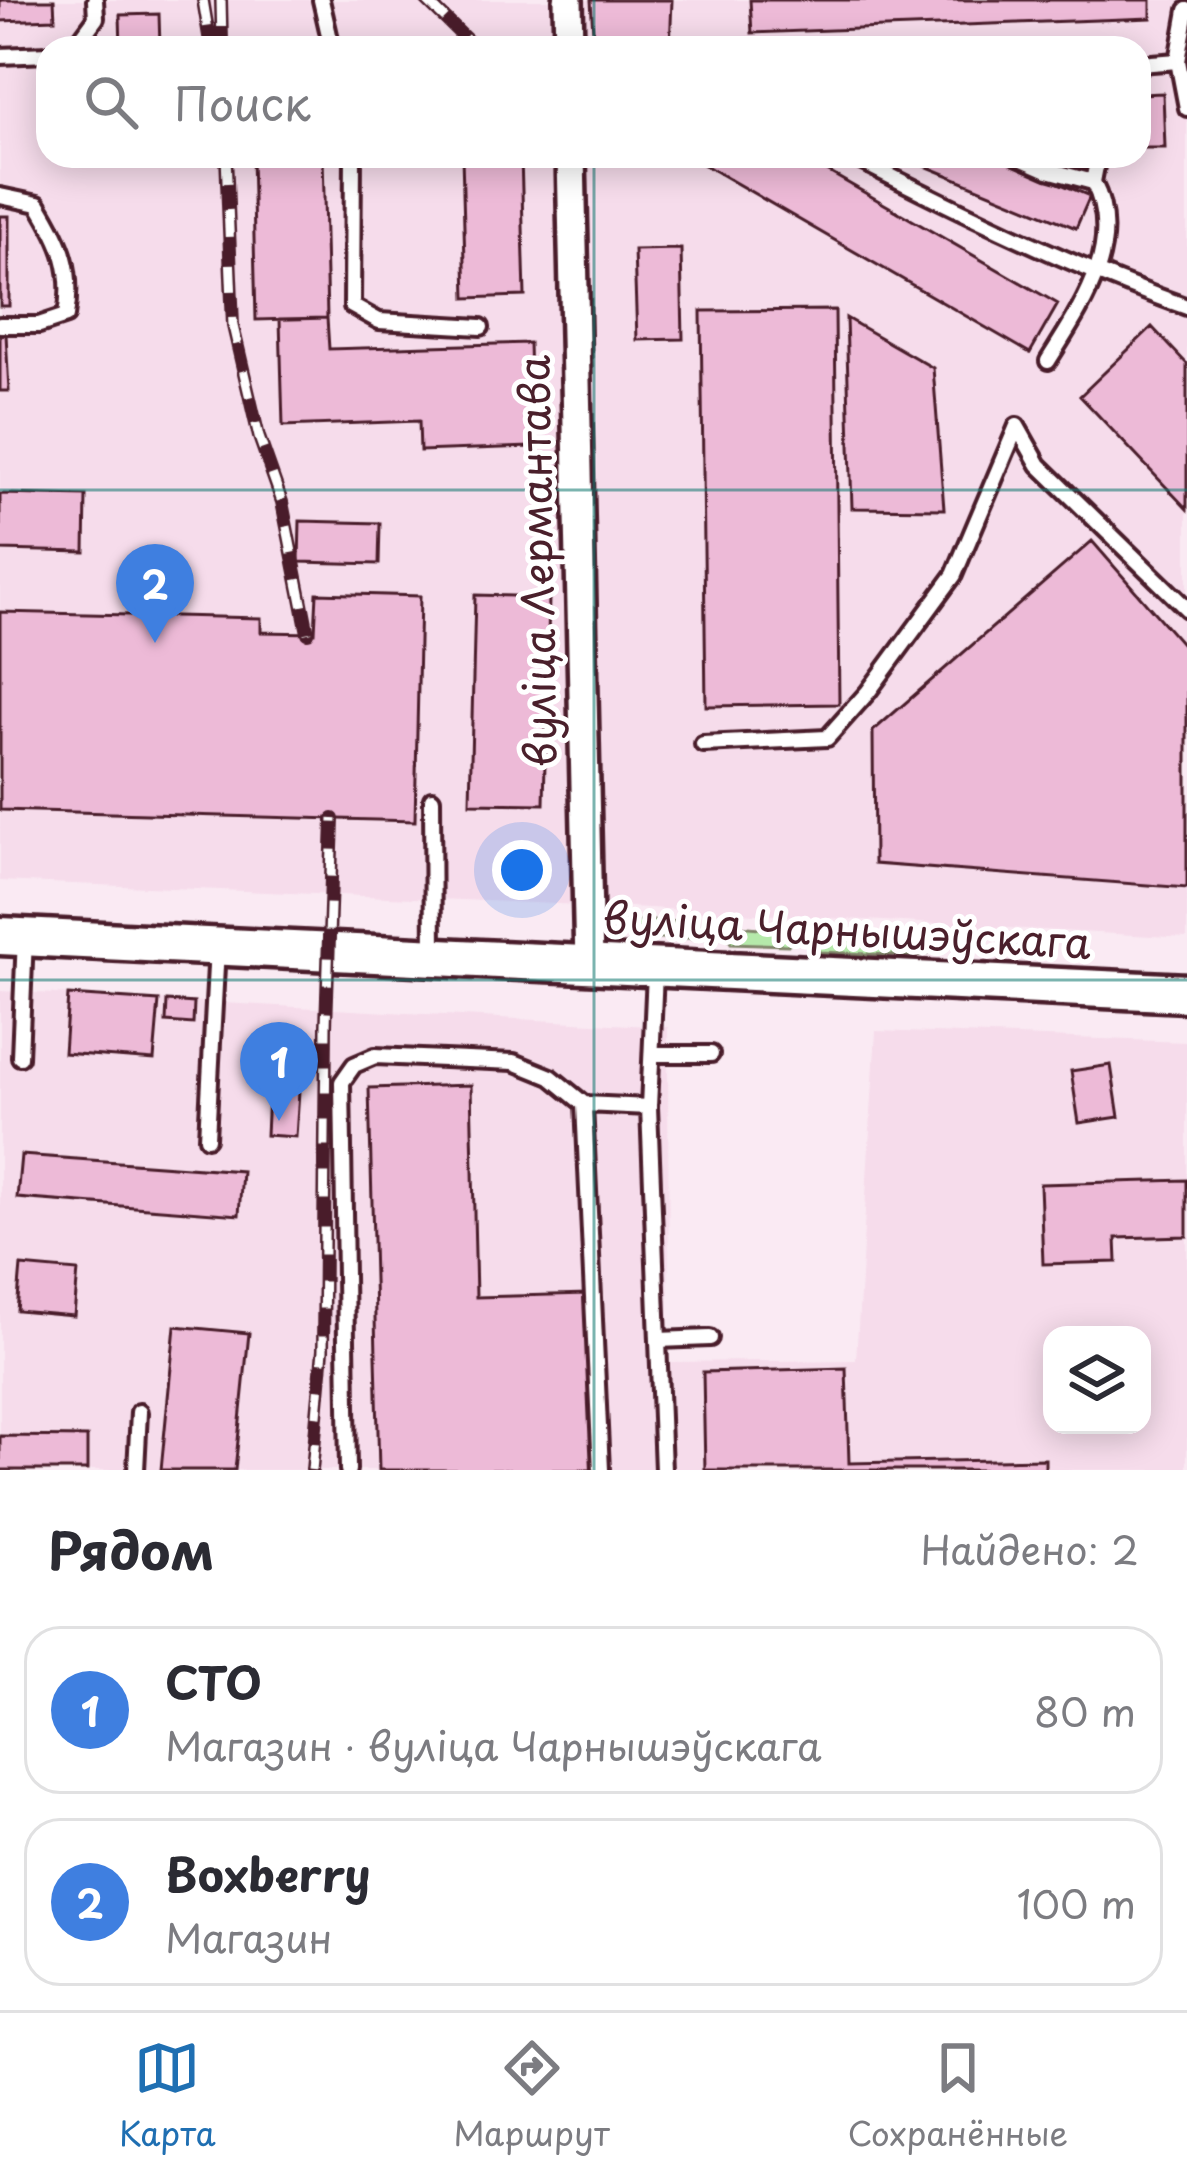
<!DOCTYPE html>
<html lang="ru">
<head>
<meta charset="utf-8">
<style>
  :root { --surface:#fff; --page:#f2f2f3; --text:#2b2b33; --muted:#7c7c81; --line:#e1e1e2; --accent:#1f6fb2 }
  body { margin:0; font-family:"Playpen Sans",sans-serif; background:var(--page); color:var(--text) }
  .controls { position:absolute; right:36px; bottom:36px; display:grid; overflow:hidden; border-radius:24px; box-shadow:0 6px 30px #0003 }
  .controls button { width:108px; height:108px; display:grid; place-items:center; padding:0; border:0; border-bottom:3px solid var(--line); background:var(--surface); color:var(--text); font:60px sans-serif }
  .you { position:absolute; left:522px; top:870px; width:42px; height:42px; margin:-30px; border:9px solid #fff; border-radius:50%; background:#1a73e8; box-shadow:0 0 0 18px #1a73e833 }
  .badge { display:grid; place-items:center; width:78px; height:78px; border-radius:50%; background:var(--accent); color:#fff; font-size:39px; font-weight:700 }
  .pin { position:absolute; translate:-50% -99px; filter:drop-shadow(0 3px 6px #0008) }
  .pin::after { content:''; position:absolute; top:63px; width:42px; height:36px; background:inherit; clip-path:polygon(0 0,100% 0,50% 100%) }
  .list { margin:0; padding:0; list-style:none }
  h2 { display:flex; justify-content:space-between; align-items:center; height:156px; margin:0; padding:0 48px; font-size:51px }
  h2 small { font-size:39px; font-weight:400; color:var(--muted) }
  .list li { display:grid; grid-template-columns:78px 1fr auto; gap:36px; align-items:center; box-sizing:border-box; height:168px; margin:0 24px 24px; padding:0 24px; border:3px solid var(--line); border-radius:36px }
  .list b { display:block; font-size:45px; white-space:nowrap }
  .list p { margin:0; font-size:39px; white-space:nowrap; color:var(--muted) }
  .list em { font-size:39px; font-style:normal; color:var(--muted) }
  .icon { flex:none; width:66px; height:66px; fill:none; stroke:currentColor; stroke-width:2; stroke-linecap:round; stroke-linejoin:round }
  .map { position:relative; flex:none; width:1187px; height:1470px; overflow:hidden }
  .search { position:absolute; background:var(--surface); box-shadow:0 6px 30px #0003; left:36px; right:36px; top:36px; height:132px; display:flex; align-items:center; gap:30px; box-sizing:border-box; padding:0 42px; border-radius:36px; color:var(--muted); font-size:45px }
  .sheet { height:540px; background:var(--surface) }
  nav { display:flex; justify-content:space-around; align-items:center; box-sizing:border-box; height:168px; border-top:3px solid var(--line); background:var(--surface); font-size:33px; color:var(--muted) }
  nav a { display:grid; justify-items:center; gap:6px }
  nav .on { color:var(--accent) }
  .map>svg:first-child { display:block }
  .built { fill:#f6dceb; fill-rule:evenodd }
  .green { fill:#b5e9aa; stroke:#80846a; stroke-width:3 }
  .building { fill:#edbad7; stroke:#4a1f2b; stroke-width:3 }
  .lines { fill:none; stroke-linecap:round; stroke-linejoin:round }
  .service-casing { stroke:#4a1f2b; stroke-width:22 }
  .minor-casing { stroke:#4a1f2b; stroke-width:36 }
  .secondary-casing { stroke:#4a1f2b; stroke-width:45 }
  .service { stroke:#fff; stroke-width:14 }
  .minor { stroke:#fff; stroke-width:27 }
  .secondary { stroke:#fff; stroke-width:36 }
  .rail-casing { stroke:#4a1f2b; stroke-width:14 }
  .rail { stroke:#fff; stroke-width:9; stroke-dasharray:27; stroke-linecap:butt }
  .grid { fill:none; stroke:#0f766e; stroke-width:3; stroke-opacity:0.55 }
  .labels { text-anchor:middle; stroke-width:10; stroke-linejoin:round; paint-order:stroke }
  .street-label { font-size:42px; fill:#4a1f2b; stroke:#fff }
</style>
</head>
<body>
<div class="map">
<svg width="1187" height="1470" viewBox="0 0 1187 1470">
  <rect width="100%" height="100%" fill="#faeaf3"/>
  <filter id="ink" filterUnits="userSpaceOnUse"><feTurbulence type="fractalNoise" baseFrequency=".00833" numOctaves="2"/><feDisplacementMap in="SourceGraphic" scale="24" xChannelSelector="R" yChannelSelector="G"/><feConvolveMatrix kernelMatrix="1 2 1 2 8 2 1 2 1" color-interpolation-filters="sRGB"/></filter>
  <g filter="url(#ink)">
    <path class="built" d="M0 0H1187V938L631 907 0 881ZM48 48H1139V156H48Z
      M0 991 668 1027 669 1362 856 1360 876 1031 1187 1042V1470H0ZM1052 1335H1142V1425H1052Z"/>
    <path class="green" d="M626 921C655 921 683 915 705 938H651Z
      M737 926 795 931 796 934 788 945 731 943 729 938Z
      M819 933 933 945 927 954 915 956 820 952 815 949Z"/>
    <path class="building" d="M0 0H54L55 19 0 21Z
      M591 0H672L670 48H594Z
      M750 0H1151V18L752 33Z
      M159 14 160 48H121L120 15Z
      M1163 93 1165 148H1139V94Z
      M252 156H323L327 318 256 320Z
      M462 156H521L525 296 466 298Z
      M689 156H801L1058 304 1030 353Z
      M901 156H993L1090 196 1076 228Z
      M0 216H9V306H0Z
      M681 249 683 339 637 340 634 250Z
      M835 310 839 704 706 706 701 311Z
      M327 318 329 349 529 343 532 447 420 451 419 421 283 426 280 319Z
      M846 318 933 368 944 509 852 508Z
      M1152 327 1187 364V509L1080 396Z
      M6 334 9 391H0V335Z
      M0 494 86 496 85 552 0 550Z
      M300 521 380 523 379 564 299 562Z
      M1092 541 1187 650V888L874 864 873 731Z
      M317 593 420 596 415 821 0 810V612L261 618V632L315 633Z
      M475 595 549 597 544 804 470 803Z
      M68 995 159 1001 154 1060 64 1053Z
      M167 1001 194 1003 193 1024 166 1022Z
      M1111 1065 1119 1117 1079 1123 1071 1071Z
      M269 1074 300 1075 296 1137 266 1135Z
      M471 1085 476 1297 588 1294 592 1470H379L369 1088Z
      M21 1155 242 1171 239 1215 17 1198Z
      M1187 1180V1236L1116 1238 1117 1262 1043 1264 1040 1184Z
      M21 1266 78 1271 74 1316 17 1311Z
      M175 1326 249 1333 235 1470H161Z
      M846 1368 849 1463 1045 1459V1470H705L703 1372Z
      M0 1436 87 1437V1470H0Z"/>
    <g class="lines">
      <g class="service-casing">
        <path id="service" d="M321 0 332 48
          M1187 10 1178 61 1187 108
          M74 48 96 18 95 0
          M0 56 48 54
          M1139 64 1178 61
          M353 156 352 306 379 321 481 327
          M851 156C960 212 1070 266 1187 307
          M1016 156 1048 170 1093 182C1126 245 1081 308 1048 361
          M1093 182 1098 156
          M0 196 38 204C62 243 74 270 66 316L39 325H0
          M1017 426 1039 465 1187 609
          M703 744 827 738 868 692 954 575 1017 426
          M432 799 433 956
          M655 972 649 1107 663 1470
          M653 1054H711
          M20 1057 25 937
          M584 1104 601 1470
          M207 1138 217 947
          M658 1340 710 1338
          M136 1470 139 1412
          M348 1470 342 1082 354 1065 375 1056 514 1062 551 1077 584 1104 649 1107"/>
      </g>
      <g class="minor-casing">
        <path id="minor" d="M568 0 569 48
          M571 156 589 965"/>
      </g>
      <g class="secondary-casing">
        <path id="secondary" d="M0 936 1187 993"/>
      </g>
      <use href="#service" class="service"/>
      <use href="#minor" class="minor"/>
      <use href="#secondary" class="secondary"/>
      <g class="rail-casing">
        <path id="rail" d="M203 0 211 48
          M221 0 222 42
          M426 0 475 48
          M226 156 233 326 259 437 282 502 308 633
          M312 1470 323 1350 326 1026 333 819"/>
      </g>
      <use href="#rail" class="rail"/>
    </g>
  </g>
  <path class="grid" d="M594 0V48M594 156V1470M0 490H1187M0 980H1187"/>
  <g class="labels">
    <g class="street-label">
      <text transform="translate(538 561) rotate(-91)" y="15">вуліца Лермантава</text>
      <text transform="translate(847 931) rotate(3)" y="15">вуліца Чарнышэўскага</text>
    </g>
  </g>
</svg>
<div class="controls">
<button><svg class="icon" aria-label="layers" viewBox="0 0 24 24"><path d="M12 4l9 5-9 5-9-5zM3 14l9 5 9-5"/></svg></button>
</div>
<div class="you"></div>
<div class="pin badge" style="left:279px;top:1121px;background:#3f7fe0">1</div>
<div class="pin badge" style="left:155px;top:643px;background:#3f7fe0">2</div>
<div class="search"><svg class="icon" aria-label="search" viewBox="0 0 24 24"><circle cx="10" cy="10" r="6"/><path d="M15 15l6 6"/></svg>Поиск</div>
</div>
<section class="sheet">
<h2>Рядом<small>Найдено: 2</small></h2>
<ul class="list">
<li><span class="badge" style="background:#3f7fe0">1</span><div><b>СТО</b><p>Магазин · вуліца Чарнышэўскага</p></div><em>80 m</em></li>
<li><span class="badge" style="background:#3f7fe0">2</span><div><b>Boxberry</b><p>Магазин</p></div><em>100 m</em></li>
</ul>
</section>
<nav>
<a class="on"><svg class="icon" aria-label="map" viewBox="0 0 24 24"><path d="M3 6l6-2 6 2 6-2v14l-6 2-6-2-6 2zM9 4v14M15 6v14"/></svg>Карта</a>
<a><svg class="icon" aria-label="directions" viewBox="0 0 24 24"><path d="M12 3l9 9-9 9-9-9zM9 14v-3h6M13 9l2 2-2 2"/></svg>Маршрут</a>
<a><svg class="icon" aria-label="saved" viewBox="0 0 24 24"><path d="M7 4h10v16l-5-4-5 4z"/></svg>Сохранённые</a>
</nav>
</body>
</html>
